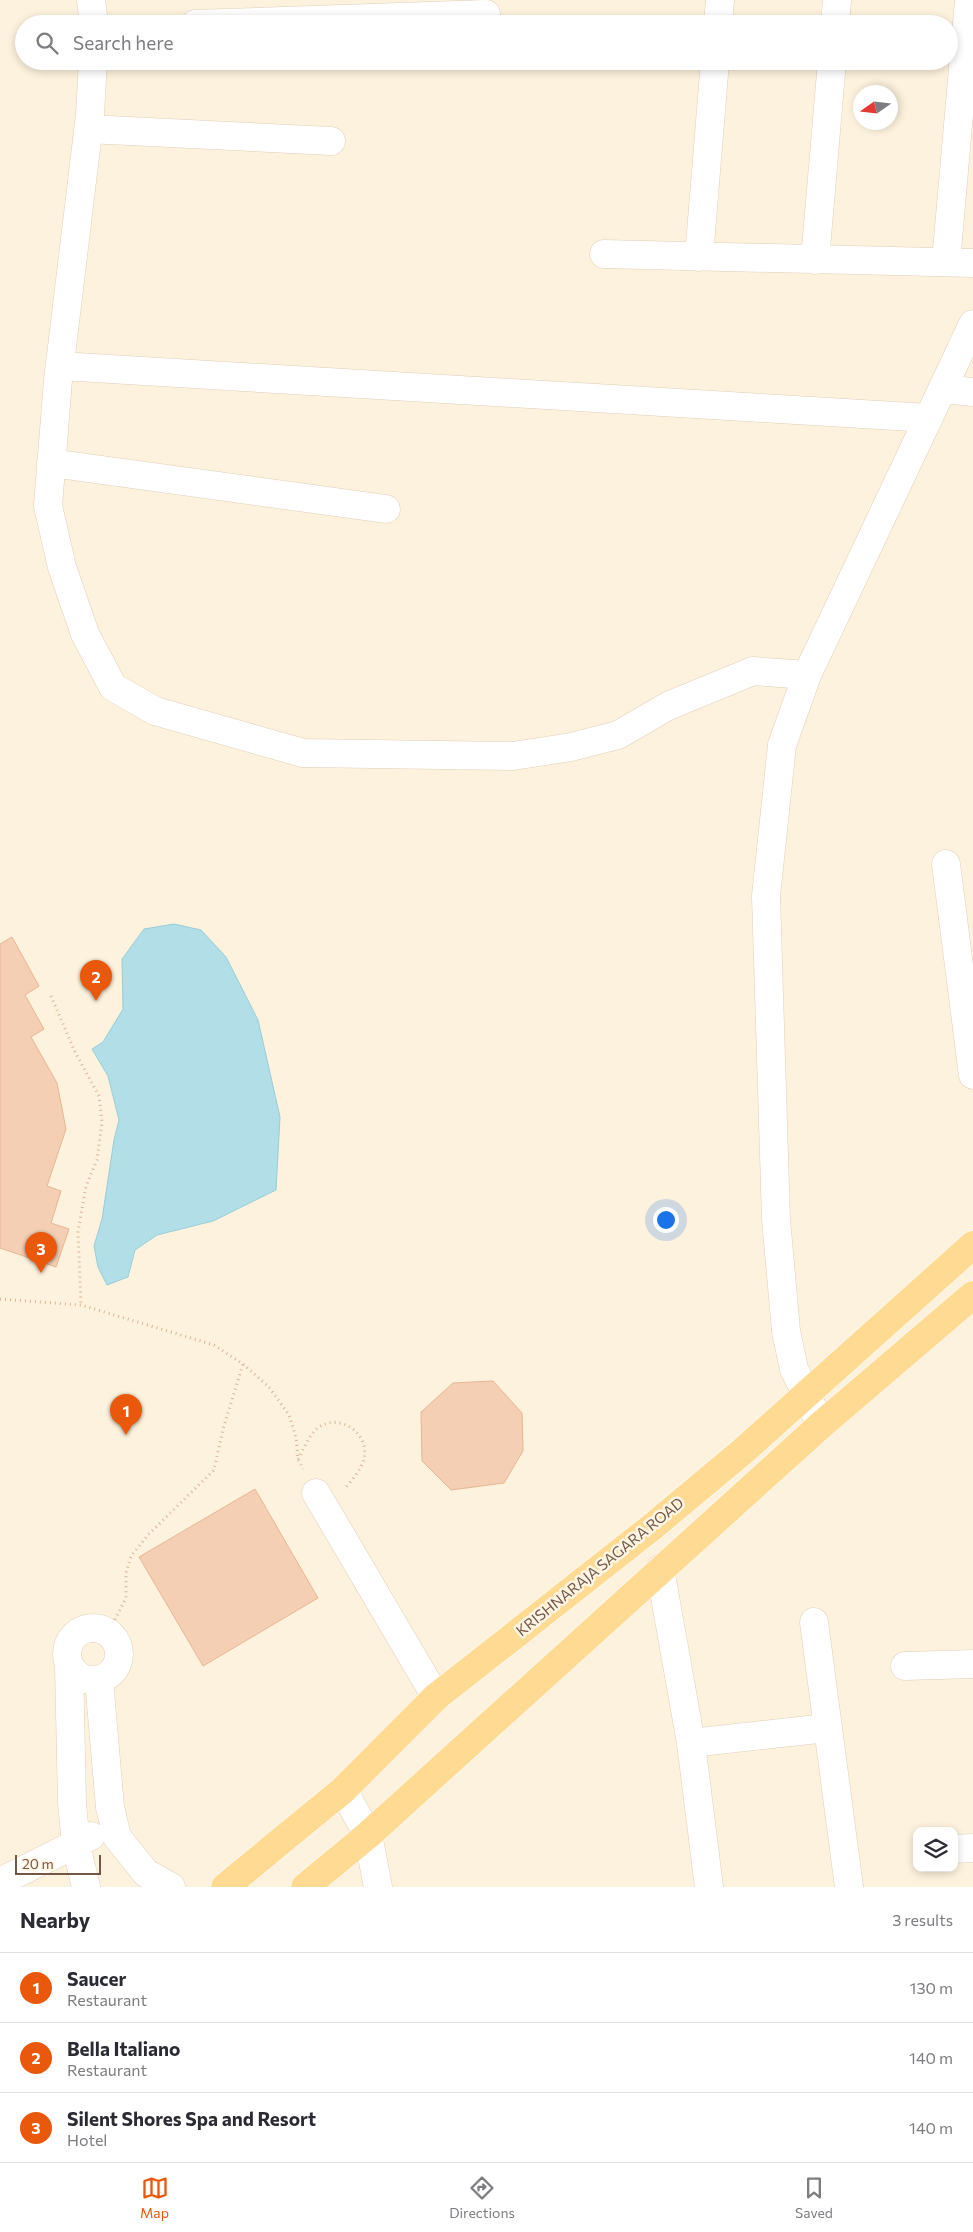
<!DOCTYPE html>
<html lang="en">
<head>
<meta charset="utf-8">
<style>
  :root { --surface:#fff; --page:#f7f7f7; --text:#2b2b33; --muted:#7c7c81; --line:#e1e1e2; --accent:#ea580c }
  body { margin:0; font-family:Commissioner,sans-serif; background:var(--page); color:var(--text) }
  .controls { position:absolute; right:15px; bottom:15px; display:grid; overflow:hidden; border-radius:10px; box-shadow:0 2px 8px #0003 }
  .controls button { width:45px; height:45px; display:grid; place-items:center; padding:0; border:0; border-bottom:1px solid var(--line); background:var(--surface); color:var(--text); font:25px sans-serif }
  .compass { position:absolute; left:853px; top:85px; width:45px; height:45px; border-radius:50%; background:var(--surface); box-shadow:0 2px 8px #0003; rotate:256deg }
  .scale { position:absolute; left:15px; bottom:12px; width:86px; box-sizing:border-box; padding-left:5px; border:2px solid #745745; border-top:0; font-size:14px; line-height:18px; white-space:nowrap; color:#745745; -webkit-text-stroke:4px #fff5e5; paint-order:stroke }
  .you { position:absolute; left:665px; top:1219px; width:18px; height:18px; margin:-12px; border:4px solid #fff; border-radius:50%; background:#1a73e8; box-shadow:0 0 0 8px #1a73e833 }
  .badge { display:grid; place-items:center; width:32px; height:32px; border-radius:50%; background:var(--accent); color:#fff; font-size:16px; font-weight:700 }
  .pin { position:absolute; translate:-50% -41px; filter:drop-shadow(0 1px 2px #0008) }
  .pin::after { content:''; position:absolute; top:26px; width:18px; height:15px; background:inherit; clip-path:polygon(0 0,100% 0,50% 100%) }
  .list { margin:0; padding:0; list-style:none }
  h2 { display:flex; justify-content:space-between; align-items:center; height:65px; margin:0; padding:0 20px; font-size:21px }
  h2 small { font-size:16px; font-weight:400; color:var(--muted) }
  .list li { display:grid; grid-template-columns:32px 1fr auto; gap:15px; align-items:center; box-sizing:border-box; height:70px; padding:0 20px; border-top:1px solid var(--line) }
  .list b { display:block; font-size:19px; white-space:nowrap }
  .list p { margin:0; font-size:16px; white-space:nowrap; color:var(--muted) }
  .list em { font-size:16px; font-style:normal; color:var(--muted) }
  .icon { flex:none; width:28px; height:28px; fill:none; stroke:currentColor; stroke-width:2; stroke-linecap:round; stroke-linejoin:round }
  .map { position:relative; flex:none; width:973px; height:1887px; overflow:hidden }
  .search { position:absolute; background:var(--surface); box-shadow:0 2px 8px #0003; left:15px; right:15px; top:15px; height:55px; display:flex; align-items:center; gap:12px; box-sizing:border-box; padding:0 18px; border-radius:28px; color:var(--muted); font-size:19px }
  .sheet { height:275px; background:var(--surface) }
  nav { display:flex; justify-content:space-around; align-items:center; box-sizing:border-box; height:70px; border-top:1px solid var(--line); background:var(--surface); font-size:14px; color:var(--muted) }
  nav a { display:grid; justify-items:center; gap:2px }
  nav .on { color:var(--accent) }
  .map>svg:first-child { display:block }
  .water { fill:#b1dee7; stroke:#97cdd9 }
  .building { fill:#f4cfb3; stroke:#e7b693 }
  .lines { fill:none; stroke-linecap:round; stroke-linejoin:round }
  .minor-casing { stroke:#e1ceb9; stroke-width:29 }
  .major-casing { stroke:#fff; stroke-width:29 }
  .path { stroke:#d8b397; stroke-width:3; stroke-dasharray:1 4; stroke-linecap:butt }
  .minor { stroke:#fff; stroke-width:28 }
  .major { stroke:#ffda93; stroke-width:28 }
  .labels { text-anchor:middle; stroke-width:5; stroke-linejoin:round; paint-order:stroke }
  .street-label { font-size:15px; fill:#745745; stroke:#fff5e5 }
</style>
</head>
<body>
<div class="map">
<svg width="973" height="1887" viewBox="0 0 973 1887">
  <rect width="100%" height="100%" fill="#fdf2dd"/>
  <path class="water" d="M174 924 201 930 226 957 258 1020 280 1117 276 1190 213 1221 157 1235 135 1250 128 1277 107 1285 98 1267 94 1246 102 1219 114 1140 119 1120 108 1076 92 1049 103 1042 123 1009 122 959 144 929Z"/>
  <path class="building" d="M12 937 39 986 25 995 44 1029 31 1037 57 1083 66 1129 47 1186 61 1191 51 1223 69 1229 56 1267 0 1248V944Z
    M493 1381 522 1413 523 1451 504 1483 451 1490 422 1461 421 1412 453 1383Z
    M255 1489 318 1598 203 1666 139 1557Z"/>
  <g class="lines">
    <g class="minor-casing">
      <path id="minor" d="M91 0 94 24
        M195 24 486 14
        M718 24 720 0
        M835 24 837 0
        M93 61 90 115 58 380 48 506 62 567 85 634 113 687 155 711 303 753 513 756 571 747 618 735 668 706 753 671 807 675
        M88 129 331 141
        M604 254 973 263
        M699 257 715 61
        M815 260 832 61
        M946 262 969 0
        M60 366 929 418
        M943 389 973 392
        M51 463 386 509
        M946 864 973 1075
        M821 1425 794 1369 786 1331 776 1219 766 896 782 745 807 675 973 324
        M316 1493 436 1697
        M660 1569 691 1743 709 1887
        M814 1622 849 1887
        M67 1654a26 26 0 1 1 52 0a26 26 0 1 1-52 0Z
        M69 1665 72 1803 76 1845 86 1887
        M905 1666 973 1664
        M99 1680 110 1807 117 1837 146 1873 171 1887
        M691 1743 827 1728
        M343 1790 368 1835 378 1887
        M954 1849 973 1848
        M0 1882 91 1836"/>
    </g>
    <g class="major-casing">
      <path id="major" d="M225 1887 343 1790 436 1697 652 1527 743 1451 973 1245
        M305 1887 368 1835 821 1425 973 1295"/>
    </g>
    <path class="path" d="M51 996 75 1052 99 1096 102 1122 97 1160 86 1186 78 1232 81 1305
      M0 1299 81 1305 214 1345 243 1364 269 1387 289 1415 296 1437 298 1459 303 1469
      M298 1459C304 1449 309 1434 319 1427 341 1413 370 1434 364 1459 362 1468 351 1482 345 1488
      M108 1633 126 1598V1573L131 1556 149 1534 214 1470 223 1429 243 1364"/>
    <use href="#minor" class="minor"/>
    <use href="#major" class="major"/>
  </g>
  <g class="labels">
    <g class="street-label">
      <text transform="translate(600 1567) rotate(-39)" y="5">KRISHNARAJA SAGARA ROAD</text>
    </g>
  </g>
</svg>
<div class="controls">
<button><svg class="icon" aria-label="layers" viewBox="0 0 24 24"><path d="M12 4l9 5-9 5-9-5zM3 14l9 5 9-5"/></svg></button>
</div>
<svg class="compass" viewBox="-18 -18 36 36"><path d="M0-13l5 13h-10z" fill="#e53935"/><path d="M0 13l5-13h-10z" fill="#7c7c81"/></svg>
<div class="scale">20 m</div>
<div class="you"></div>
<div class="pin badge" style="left:126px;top:1435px">1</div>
<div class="pin badge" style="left:96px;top:1001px">2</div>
<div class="pin badge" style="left:41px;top:1273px">3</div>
<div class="search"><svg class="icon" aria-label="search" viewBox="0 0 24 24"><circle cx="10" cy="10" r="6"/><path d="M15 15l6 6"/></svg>Search here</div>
</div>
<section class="sheet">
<h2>Nearby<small>3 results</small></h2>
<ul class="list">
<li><span class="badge">1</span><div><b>Saucer</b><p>Restaurant</p></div><em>130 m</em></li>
<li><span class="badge">2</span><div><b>Bella Italiano</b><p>Restaurant</p></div><em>140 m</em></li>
<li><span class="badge">3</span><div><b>Silent Shores Spa and Resort</b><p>Hotel</p></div><em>140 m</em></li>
</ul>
</section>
<nav>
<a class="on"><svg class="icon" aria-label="map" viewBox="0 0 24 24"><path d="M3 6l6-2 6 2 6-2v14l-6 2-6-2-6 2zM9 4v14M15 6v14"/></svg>Map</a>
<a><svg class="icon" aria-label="directions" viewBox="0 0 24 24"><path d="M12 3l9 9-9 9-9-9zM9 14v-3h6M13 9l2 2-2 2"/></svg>Directions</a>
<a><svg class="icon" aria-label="saved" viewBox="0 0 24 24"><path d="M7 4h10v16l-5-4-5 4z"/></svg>Saved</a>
</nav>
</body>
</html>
